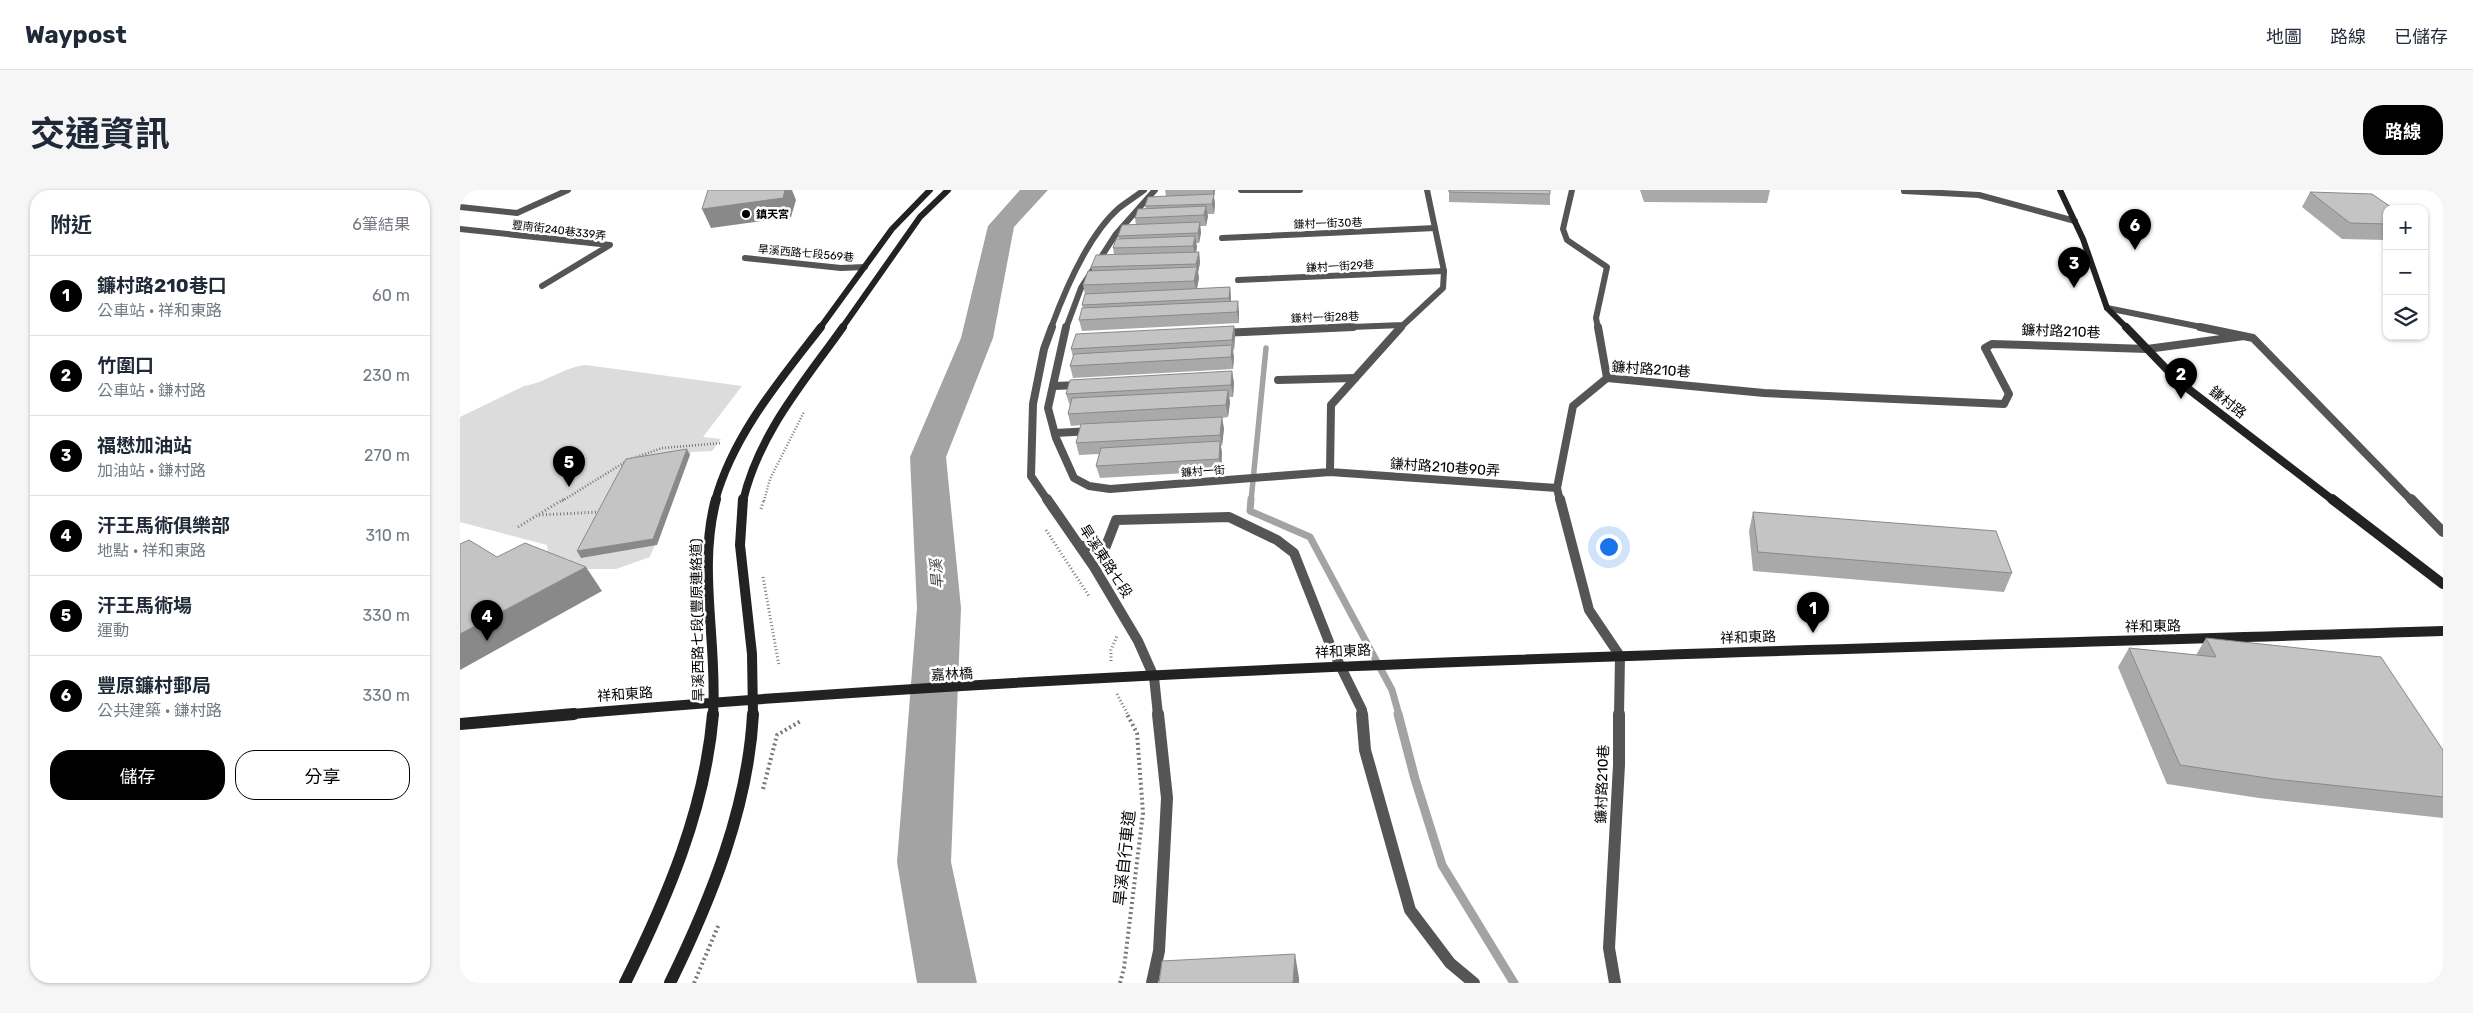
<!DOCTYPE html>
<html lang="zh-TW">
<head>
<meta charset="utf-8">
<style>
  :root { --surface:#fff; --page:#f6f6f7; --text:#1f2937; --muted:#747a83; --line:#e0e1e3; --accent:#000 }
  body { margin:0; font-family:Rubik,"Noto Sans TC",sans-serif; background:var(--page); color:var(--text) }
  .controls { position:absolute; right:15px; top:15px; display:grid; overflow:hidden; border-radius:10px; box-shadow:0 1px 4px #0004 }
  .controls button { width:45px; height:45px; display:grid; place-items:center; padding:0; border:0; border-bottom:1px solid var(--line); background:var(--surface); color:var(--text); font:25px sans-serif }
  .you { position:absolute; left:1148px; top:356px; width:18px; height:18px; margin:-12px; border:4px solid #fff; border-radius:50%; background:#1a73e8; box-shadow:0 0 0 8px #1a73e833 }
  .badge { display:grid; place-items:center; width:32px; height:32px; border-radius:50%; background:var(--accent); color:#fff; font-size:16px; font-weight:700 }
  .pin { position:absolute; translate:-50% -41px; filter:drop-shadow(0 1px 2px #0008) }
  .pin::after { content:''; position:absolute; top:26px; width:18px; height:15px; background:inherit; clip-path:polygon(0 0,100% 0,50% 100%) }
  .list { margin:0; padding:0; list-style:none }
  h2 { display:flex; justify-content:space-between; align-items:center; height:65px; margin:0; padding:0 20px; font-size:21px }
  h2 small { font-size:16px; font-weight:400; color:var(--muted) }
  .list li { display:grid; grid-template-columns:32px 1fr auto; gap:15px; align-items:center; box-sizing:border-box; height:80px; padding:0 20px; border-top:1px solid var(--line) }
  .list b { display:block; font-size:19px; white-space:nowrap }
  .list p { margin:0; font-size:16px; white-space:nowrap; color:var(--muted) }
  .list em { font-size:16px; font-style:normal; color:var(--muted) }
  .actions { display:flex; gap:10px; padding:15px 20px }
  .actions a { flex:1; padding:11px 0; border:1px solid var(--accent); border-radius:20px; text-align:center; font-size:18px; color:var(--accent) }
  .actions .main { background:var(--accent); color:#fff }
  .icon { flex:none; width:28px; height:28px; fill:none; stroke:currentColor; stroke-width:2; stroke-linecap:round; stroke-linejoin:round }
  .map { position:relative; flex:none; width:1983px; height:793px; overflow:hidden; border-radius:20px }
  header { display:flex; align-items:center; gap:30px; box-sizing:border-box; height:70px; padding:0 25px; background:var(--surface); border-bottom:1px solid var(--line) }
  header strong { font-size:24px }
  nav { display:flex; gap:28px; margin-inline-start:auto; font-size:18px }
  .intro { display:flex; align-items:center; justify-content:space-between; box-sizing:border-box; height:120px; padding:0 30px }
  h1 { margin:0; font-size:35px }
  .button { padding:12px 22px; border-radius:20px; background:var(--accent); color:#fff; font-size:18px; font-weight:700 }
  main { display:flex; gap:30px; padding:0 30px }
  aside { flex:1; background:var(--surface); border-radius:20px; box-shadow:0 1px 4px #0004 }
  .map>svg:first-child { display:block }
  .green { fill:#dcdcdc }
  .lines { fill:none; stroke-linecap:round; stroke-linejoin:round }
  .stream-far2 { stroke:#a3a3a3; stroke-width:5.5 }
  .stream-far1 { stroke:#a3a3a3; stroke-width:7 }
  .stream { stroke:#a3a3a3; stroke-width:9 }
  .river { fill:#a3a3a3; fill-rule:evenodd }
  .path-far2 { stroke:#777; stroke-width:2.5; stroke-dasharray:1 2; stroke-linecap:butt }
  .path-far1 { stroke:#777; stroke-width:3; stroke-dasharray:1 2.5; stroke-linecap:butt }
  .path { stroke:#777; stroke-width:4; stroke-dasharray:2 3; stroke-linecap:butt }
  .lane-far3 { stroke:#555; stroke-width:6 }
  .lane-far2 { stroke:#555; stroke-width:8 }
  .lane-far1 { stroke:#555; stroke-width:10 }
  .lane { stroke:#555; stroke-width:12 }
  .street-far3 { stroke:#555; stroke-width:6 }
  .street-far2 { stroke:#555; stroke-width:8 }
  .street-far1 { stroke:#555; stroke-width:10 }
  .street { stroke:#555; stroke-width:12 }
  .secondary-far3 { stroke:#222; stroke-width:6 }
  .secondary-far2 { stroke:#222; stroke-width:8 }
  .secondary-far1 { stroke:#222; stroke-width:10 }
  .secondary { stroke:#222; stroke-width:12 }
  .wall { fill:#a9a9a9 }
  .shaded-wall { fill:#898989 }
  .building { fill:#c4c4c4; stroke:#898989 }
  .poi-dot { fill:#000; stroke:#fff; stroke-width:2 }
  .labels { text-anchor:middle; stroke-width:5; stroke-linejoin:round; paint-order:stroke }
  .far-poi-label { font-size:11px; font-weight:bold; fill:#000; stroke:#fff; text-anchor:start }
  .far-street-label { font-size:11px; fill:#000; stroke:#fff }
  .street-label { font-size:14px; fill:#000; stroke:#fff }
  .water-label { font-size:15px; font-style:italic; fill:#444; stroke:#fff }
  .near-street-label { font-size:16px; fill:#000; stroke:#fff }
</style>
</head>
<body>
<header>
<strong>Waypost</strong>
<nav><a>地圖</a><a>路線</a><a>已儲存</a></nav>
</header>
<div class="intro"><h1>交通資訊</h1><a class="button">路線</a></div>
<main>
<aside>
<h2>附近<small>6筆結果</small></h2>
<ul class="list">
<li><span class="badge">1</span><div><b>鐮村路210巷口</b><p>公車站 · 祥和東路</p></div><em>60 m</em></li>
<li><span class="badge">2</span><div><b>竹圍口</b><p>公車站 · 鎌村路</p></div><em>230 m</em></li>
<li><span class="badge">3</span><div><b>福懋加油站</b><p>加油站 · 鎌村路</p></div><em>270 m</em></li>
<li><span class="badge">4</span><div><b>汗王馬術俱樂部</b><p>地點 · 祥和東路</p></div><em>310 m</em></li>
<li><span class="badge">5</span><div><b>汗王馬術場</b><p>運動</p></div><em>330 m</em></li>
<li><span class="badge">6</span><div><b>豐原鐮村郵局</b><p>公共建築 · 鎌村路</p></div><em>330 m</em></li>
</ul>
<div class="actions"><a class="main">儲存</a><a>分享</a></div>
</aside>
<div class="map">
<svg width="1983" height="793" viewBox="0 0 1983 793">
  <rect width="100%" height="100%" fill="#fff"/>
  <path class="green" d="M126 175 282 196 243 247 261 249 252 261 231 262 190 367 156 379H123L106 368 90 378 87 355 0 332V227L64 196C86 193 103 177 126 175Z"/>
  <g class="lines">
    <path class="stream-far2" d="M791 311 806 158"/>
    <path class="stream-far1" d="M791 309 790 321 850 347 932 500 939 525"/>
    <path class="stream" d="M938 524 955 589 982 675 1054 793"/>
    <path class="river" d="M560 0H588L554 37 533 148 486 267 501 418 491 672 517 793H457L437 672 457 418 450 267 501 148 528 36Z"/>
    <path class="path-far2" d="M171 269 202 258 262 253
      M102 311 165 272
      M304 311 310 289 344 222"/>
    <path class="path-far1" d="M301 319 304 309
      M79 325 140 322
      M58 337 104 309
      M586 340 629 406
      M303 387 319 476
      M651 471V460L657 446
      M657 504 668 525"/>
    <path class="path" d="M303 599 317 545 341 531
      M234 793 259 734
      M660 793 664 778 683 623 677 543 667 524"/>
    <path class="lane-far3" d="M1112 0 1103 39 1107 50 1147 77 1136 128 1138 138
      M1444 1 1519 5 1615 31
      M0 17 57 23 108 0
      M762 48 975 38
      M778 90 984 81
      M1647 118 1746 138"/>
    <path class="lane-far2" d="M1138 137 1147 188
      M1740 137 1793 148 1952 311
      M818 190 895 188
      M593 196 622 195
      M595 243 632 241
      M1100 311 1097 298 1113 216 1147 188 1304 203 1544 214 1549 204 1525 158 1532 154 1687 159 1784 146"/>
    <path class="lane-far1" d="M1100 309 1129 420 1160 466 1159 525
      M1951 309 1983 342
      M620 356H646L656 330 769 327 817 350 834 363 871 457 902 520V525"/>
    <path class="lane" d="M902 524 905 560 950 720 990 773 1014 793
      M1155 793 1149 758 1159 575V524"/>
    <path class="street-far3" d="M781 0H840
      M0 39 150 55 82 96
      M285 68 381 78 405 77
      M591 138C605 100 628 45 659 18 667 12 676 6 684 0
      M606 138 621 98 656 44 695 0
      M865 138 943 135
      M940 138 983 98 984 81 967 0"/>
    <path class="street-far2" d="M606 137 588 218 596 248 614 288 629 296 650 299 870 282 1097 298
      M761 143 893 137
      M870 282 871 215 941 137
      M588 311 571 286 573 214 584 159 592 137"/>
    <path class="street-far1" d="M587 309 634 377 678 451 694 487 698 525"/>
    <path class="street" d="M692 793 699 761 707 608 698 524"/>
    <path class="secondary-far3" d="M1600 0 1623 49 1647 118 1667 138
      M360 138 432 39 470 0
      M382 138 460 27 488 0"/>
    <path class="secondary-far2" d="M1666 137 1718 191 1874 311
      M255 311C273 245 320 190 361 137
      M283 311C299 243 344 192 383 137"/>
    <path class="secondary-far1" d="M283 309 280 355 292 464 293 525
      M1872 309 1983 394
      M100 525C726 471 1355 461 1983 441
      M253 525C258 454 237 379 256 309"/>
    <path class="secondary" d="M0 534 114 524
      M165 793C207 708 245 620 253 524
      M210 793C251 709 288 618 293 524"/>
  </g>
  <path class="wall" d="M705 0H755L754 7 755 14 754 24H747L748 26 746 36H740L741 43 739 53H736L737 57 736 63 739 62 740 73 738 82 739 88 737 99 770 97 771 111 779 122V133L622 141 619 130 623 118 622 115 625 104 623 95 632 81 631 77 654 65 653 58 659 49 658 46 676 35 675 28 686 18 685 16 706 6Z
    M1090 0V15L989 12V2Z
    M1180 0H1310L1307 13 1184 12Z
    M1850 2 1927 19V50L1882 49 1842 17Z
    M774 136 775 147 773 162 774 167 773 179 613 188 610 176 613 167 611 159Z
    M772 181 774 193 773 207H769L770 212 768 227 762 228 764 239 761 257 762 263 761 281 640 288 636 276 639 264 619 265 616 253 621 235 611 236 608 224 610 216 606 204Z
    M1293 322 1552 383 1544 402 1293 381 1289 341Z
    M1746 448 1983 560V628L1799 608 1707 594 1658 477 1669 458 1736 465Z"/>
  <path class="shaded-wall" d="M325 0H332L336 10 331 27 251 38 242 19Z
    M753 0H755L754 7 755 14 754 24 752 14 753 6Z
    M746 16 748 26 746 36 744 25Z
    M740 32 741 43 739 53 738 43Z
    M735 46 737 57 735 66 733 56Z
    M739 62 740 73 738 82 739 88 736 102 734 91 737 79 736 74Z
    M770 97 771 108 770 119 769 108Z
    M778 111 779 122V133L777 122Z
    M774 136 775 147 774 162 772 150Z
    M772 155 774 167 773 179 771 167Z
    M772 181 774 193 773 207 771 195Z
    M768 200 770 212 768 227 766 215Z
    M762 227 764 239 762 257 760 245Z
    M760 251 762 263 761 281 759 269Z
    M227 259 230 265 197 355 121 368 117 361Z
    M126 377 142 401 0 480V444Z
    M835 764 839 788V793H833Z"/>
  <path class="building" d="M248 0H325L323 8 242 19Z
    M989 0H1090V4L989 2Z
    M1850 2 1912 4 1934 19H1927V34L1890 33Z
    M754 4 752 14 685 16 688 7Z
    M746 16 744 25 675 28 678 19Z
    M740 32 738 43 658 46 662 35Z
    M735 46 733 56 653 58 656 49Z
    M739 62 736 74 631 77 636 65Z
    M737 77 734 91 623 95 628 81Z
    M770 97 769 108 622 115 625 104Z
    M778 111 777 122 619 130 622 118Z
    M774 136 772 150 611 159 616 144Z
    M772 155 771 167 610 176 614 164Z
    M772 181 771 195 606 204 610 190Z
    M768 200 766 215 608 224 612 208Z
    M762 227 760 245 616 253 621 234Z
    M760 251 759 269 636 276 641 258Z
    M227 259 193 349 117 361 166 269Z
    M1293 322 1536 341 1552 383 1298 362Z
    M9 350 37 367 65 353 126 377 0 444V354Z
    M1746 448 1921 467 1983 560V607L1814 589 1720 575 1669 458 1756 467Z
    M835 764 833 793H699L702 771Z"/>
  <circle class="poi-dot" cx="286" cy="24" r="5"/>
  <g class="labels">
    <g class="far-poi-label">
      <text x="296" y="28">鎮天宮</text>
    </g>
    <g class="far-street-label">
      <text transform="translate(868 33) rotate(-2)" y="4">鎌村一街30巷</text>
      <text transform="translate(99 40) rotate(7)" y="4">豐南街240巷339弄</text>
      <text transform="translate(346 63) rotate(5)" y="4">旱溪西路七段569巷</text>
      <text transform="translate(880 76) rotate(-3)" y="4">鎌村一街29巷</text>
      <text transform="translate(865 127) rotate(-2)" y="4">鎌村一街28巷</text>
      <text transform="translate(743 281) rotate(-4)" y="4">鐮村一街</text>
    </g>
    <g class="street-label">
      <text transform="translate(1601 141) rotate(2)" y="5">鐮村路210巷</text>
      <text transform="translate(1191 179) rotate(4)" y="5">鐮村路210巷</text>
      <text transform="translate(1768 212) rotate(38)" y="5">鎌村路</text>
      <text transform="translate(985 277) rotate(4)" y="5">鎌村路210巷90弄</text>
      <text transform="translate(646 371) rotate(57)" y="5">旱溪東路七段</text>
      <text transform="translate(237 430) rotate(-91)" y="5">旱溪西路七段(豐原連絡道)</text>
      <text transform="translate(1693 436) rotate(-1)" y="5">祥和東路</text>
      <text transform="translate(1288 447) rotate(-2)" y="5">祥和東路</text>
      <text transform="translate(883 461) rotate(-3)" y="5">祥和東路</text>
      <text transform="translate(492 484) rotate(-3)" y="5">嘉林橋</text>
      <text transform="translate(165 504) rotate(-4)" y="5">祥和東路</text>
      <text transform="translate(1142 594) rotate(-88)" y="5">鐮村路210巷</text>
    </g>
    <g class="water-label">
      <text transform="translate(477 384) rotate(-94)" y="5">旱溪</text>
    </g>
    <g class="near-street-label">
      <text transform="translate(664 668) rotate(-84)" y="6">旱溪自行車道</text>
    </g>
  </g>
</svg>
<div class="controls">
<button>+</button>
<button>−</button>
<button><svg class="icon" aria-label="layers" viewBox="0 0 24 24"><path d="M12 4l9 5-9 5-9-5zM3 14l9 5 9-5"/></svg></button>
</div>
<div class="you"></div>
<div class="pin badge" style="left:1353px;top:443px">1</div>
<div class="pin badge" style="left:1721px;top:209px">2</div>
<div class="pin badge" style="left:1614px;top:98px">3</div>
<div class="pin badge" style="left:27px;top:451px">4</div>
<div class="pin badge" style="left:109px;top:297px">5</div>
<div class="pin badge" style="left:1675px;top:60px">6</div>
</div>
</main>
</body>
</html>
